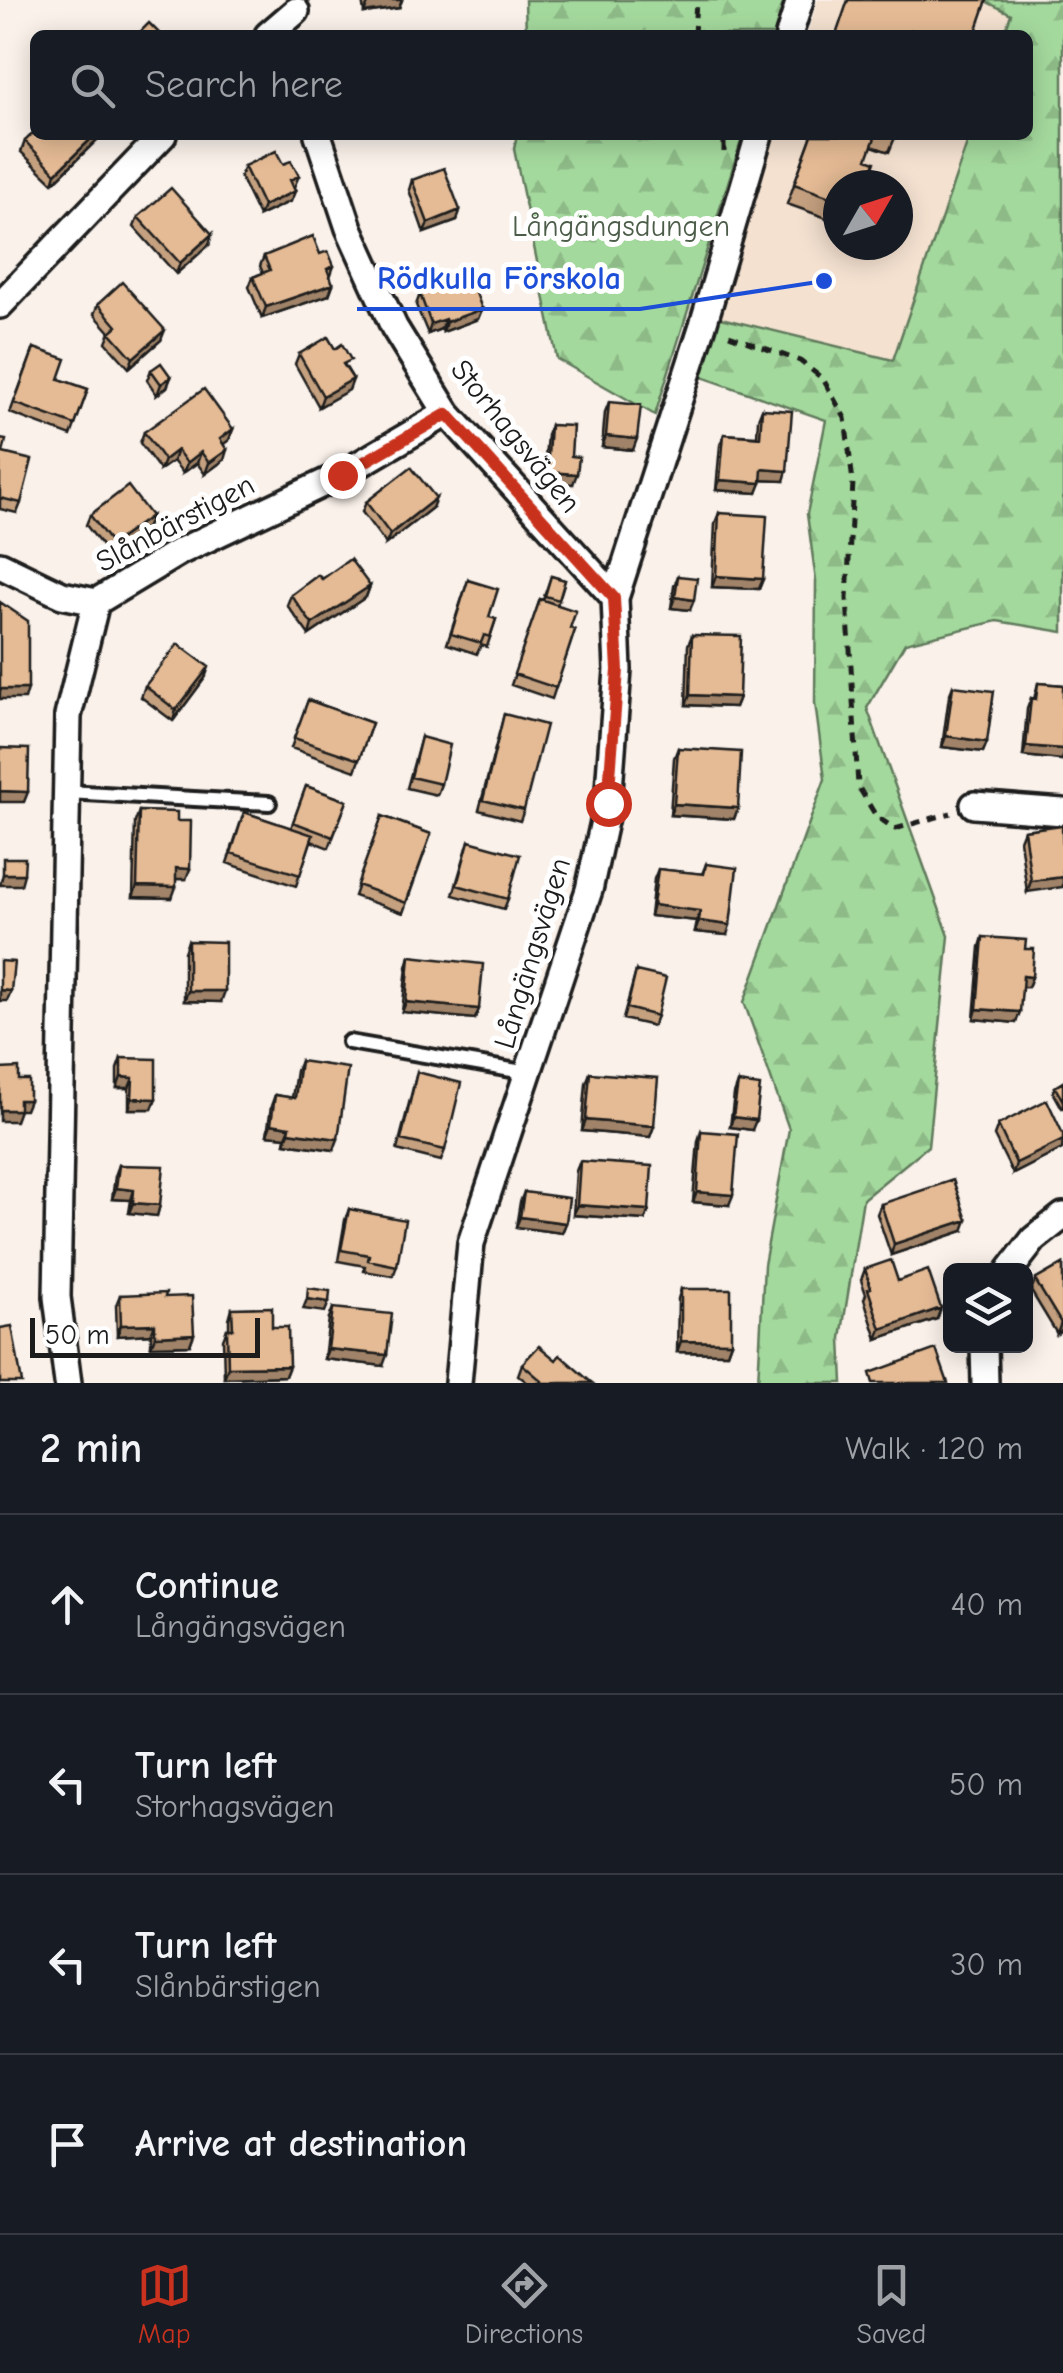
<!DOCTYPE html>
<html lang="en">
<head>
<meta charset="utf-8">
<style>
  :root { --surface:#171b24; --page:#242831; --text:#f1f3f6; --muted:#9ea1a6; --line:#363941; --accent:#c8321e }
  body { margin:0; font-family:"Comic Neue",sans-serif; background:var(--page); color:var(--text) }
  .controls { position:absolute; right:30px; bottom:30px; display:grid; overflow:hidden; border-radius:15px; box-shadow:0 5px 25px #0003 }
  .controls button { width:90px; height:90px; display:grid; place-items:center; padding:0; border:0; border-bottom:2px solid var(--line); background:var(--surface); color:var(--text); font:50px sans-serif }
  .compass { position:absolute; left:823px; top:170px; width:90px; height:90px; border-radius:50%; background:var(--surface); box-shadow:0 5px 25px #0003; rotate:51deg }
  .scale { position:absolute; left:30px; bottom:25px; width:230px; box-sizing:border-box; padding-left:10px; border:5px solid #1c1c1c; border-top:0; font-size:28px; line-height:35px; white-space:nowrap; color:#1c1c1c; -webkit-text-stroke:8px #fff; paint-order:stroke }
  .stop { position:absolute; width:30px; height:30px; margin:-22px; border:8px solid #c8321e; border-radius:50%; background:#fff }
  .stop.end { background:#c8321e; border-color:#fff; box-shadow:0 2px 10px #0008 }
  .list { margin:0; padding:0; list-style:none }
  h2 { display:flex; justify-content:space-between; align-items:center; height:130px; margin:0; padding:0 40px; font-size:42px }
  h2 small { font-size:32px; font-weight:400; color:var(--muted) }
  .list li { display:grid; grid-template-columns:65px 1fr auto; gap:30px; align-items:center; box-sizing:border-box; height:180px; padding:0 40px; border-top:2px solid var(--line) }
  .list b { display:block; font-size:38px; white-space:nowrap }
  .list p { margin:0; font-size:32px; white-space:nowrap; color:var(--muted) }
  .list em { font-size:32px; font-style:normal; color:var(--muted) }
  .icon { flex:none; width:55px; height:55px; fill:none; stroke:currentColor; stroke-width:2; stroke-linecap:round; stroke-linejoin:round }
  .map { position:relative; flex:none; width:1063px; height:1383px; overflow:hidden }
  .search { position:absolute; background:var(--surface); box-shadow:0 5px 25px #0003; left:30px; right:30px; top:30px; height:110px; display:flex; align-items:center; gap:25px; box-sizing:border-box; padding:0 35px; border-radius:15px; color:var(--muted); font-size:38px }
  .sheet { height:850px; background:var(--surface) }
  nav { display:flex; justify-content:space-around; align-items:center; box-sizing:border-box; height:140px; border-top:2px solid var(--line); background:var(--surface); font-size:28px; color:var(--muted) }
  nav a { display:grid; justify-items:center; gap:5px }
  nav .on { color:var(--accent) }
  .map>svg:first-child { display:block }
  .built { fill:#f4e1d0; fill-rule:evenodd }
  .forest { fill:url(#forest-firs); stroke:#607a5c; stroke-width:2.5 }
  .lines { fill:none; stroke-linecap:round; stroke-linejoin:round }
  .service-casing { stroke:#1c1c1c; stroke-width:20 }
  .minor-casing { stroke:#1c1c1c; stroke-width:32 }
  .path { stroke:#1c1c1c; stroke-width:5; stroke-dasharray:10 8; stroke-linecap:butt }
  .service { stroke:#fff; stroke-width:12 }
  .minor { stroke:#fff; stroke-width:25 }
  .wall { fill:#c5a180; stroke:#1c1c1c; stroke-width:2.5 }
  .shaded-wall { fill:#a08368; stroke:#1c1c1c; stroke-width:2.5 }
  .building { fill:#e5bb95; stroke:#1c1c1c; stroke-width:2.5 }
  .route { stroke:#c8321e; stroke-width:12 }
  .labels { text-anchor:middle; stroke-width:10; stroke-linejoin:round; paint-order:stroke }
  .park-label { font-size:30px; fill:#4c5e49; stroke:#fff }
  .street-label { font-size:30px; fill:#1c1c1c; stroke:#fff }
  .leader { fill:none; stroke:#1d4ed8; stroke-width:4 }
  .callout-dot { fill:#1d4ed8; stroke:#fff; stroke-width:4 }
  .callout-label { font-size:32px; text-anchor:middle; font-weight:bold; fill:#1d4ed8; stroke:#fff; stroke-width:10; stroke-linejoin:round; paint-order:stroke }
</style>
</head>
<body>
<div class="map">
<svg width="1063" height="1383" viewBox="0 0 1063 1383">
  <defs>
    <pattern id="forest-firs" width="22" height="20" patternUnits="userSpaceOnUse" patternTransform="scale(2.5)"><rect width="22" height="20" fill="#a4d99d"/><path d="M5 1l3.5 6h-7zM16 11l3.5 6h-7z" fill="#8dba87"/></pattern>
  </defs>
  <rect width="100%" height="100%" fill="#faf1ea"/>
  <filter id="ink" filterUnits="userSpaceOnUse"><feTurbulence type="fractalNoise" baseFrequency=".01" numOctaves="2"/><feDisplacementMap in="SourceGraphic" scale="20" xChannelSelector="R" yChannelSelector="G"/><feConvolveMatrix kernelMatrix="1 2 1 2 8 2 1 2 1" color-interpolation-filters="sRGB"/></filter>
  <g filter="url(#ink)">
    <path class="built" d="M818 0H983L1011 14 1004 35H807Z
      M775 135H970L893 360 717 317ZM838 185H898V245H838Z"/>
    <path class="forest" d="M525 0H785L774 35H526Z
      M983 0H1063V632L997 621 905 643 867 708 949 936 928 1146 863 1199 841 1338 843 1383H758L764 1265 789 1129 744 1002 825 779 815 703 816 581 807 514 826 420 702 377 717 317 893 360 970 135H1028V35H1004L1011 14Z
      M517 135H743L655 415 557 359 514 149Z"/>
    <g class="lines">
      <g class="service-casing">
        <path id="service" d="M67 792 269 803
          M349 1042 529 1073"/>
      </g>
      <g class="minor-casing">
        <path id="minor" d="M268 35 296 11
          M789 35 800 0
          M318 135 349 228 394 327 447 413 615 598
          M0 305 163 135
          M0 565 62 595 96 602
          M974 805 1063 812
          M1010 1270 1034 1239 1063 1216
          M984 1346 985 1383
          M68 1383 57 1297 68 716 96 602 179 552 341 475 447 413
          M458 1383 471 1243 589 890 608 803 618 670 615 598 703 325 759 135"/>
      </g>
      <path class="path" d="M694 35 696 0
        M724 152V135
        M729 335 800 361 823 379 845 418 853 482 847 598 858 786 876 816 895 829 951 813"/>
      <use href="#service" class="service"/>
      <use href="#minor" class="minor"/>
    </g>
    <path class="wall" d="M362 0H402L399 8 364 13Z
      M102 135 53 183 21 152 25 141Z
      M812 135H896L889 152 872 146 838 185V222L787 204Z
      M283 164 299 176 294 187 295 191 291 201 259 216 240 177 244 166Z
      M412 180 460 210 457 221 424 233 409 190Z
      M138 217 209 245 176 274 134 227Z
      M320 254 334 266 330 277 333 284 329 295 262 318 249 287 253 277 263 273 260 266 264 256Z
      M420 294 482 309 478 319 443 332 441 329 428 334 416 305Z
      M98 304 161 340 129 368 106 342 110 332 94 314Z
      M34 348 59 379 88 389 71 436 10 413Z
      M335 349 353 379 349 390 319 407 295 364 299 354Z
      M151 370 171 377 167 387 157 395 147 380Z
      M609 402 633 450 602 447 605 412Z
      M762 409 784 481 761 480 757 493 716 490 720 445 724 434 757 436 758 419Z
      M550 425 571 456 573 484 543 482 547 435Z
      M233 429 229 440 223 444 224 460 205 474 197 463 183 473 173 461 160 470 140 443 144 432Z
      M0 439 3 453 21 503 17 513 0 509Z
      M366 502 432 508 386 544 362 512Z
      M719 513 763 579 759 589 712 587 715 523Z
      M90 515 151 516 147 527 109 555 86 525Z
      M551 576 565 580 557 605 570 628 575 630 552 699 511 685 540 599 543 600Z
      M678 576 690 610 671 608 674 586Z
      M322 579 370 586 366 597 309 635 287 605 291 595Z
      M468 580 489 617 496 619 487 647 481 645 477 654 447 644Z
      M692 635 739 697 735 707 686 705 688 645Z
      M205 678 173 721 141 697 145 686Z
      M1038 683 1063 685 1062 760 1023 756 1027 709 1031 698 1034 699Z
      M953 686 987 742 983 752 942 747 949 696Z
      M308 700 372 723 355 771 291 748Z
      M504 714 524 810 520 821 479 810Z
      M421 737 441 784 437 795 407 788Z
      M678 748 738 808 734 819 670 815 674 758Z
      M306 786 347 801 329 848 311 841 296 886 227 863 244 812 291 828Z
      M139 811 177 821 186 879H176L172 898 133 897 135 822Z
      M382 816 431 834 403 913 354 896Z
      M1062 825 1027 892 1020 840 1024 830Z
      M469 841 508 899 504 909 453 895Z
      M706 864 727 935 695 932 697 921 650 916 654 879 658 869 702 874Z
      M983 937 1025 949 1032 977 1028 987H1022L1016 1023 974 1019 980 947Z
      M188 941 221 1002 184 1001V952Z
      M410 956 479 1009 475 1019 402 1012 407 967Z
      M636 971 657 1016 653 1026 623 1019Z
      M121 1058 156 1099 152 1109H129V1088H117V1069Z
      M300 1061 334 1150 285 1143 286 1137 267 1135 271 1106 275 1095 292 1098 296 1071Z
      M417 1072 445 1150 441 1161 397 1150Z
      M590 1073 654 1126 650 1137 582 1131 586 1083Z
      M1063 1082V1108H1062L1053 1092 1055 1087Z
      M738 1083 752 1130 730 1127 734 1094Z
      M998 1125 1062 1149 1013 1174 994 1136Z
      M701 1131 729 1205 693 1202 698 1141Z
      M580 1161 649 1210 645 1220 573 1215 576 1171Z
      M119 1165 160 1205 157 1216 129 1213 131 1200 112 1199 115 1176Z
      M524 1192 566 1223 562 1233 516 1227 520 1202Z
      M881 1204 963 1231 891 1255 877 1214Z
      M349 1209 397 1266 393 1276 364 1271 365 1266 338 1261 345 1220Z
      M1063 1264V1330L1057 1334 1031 1291 1035 1280Z
      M865 1269 941 1308 937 1319 877 1339 864 1299 866 1294 861 1280Z
      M681 1289 731 1342 727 1353 677 1352 678 1299Z
      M120 1295 165 1297 194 1334 190 1345 151 1346V1334L117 1336 116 1305Z
      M232 1308 272 1327 289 1366 285 1376 224 1378 223 1339 227 1329H229V1319Z
      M333 1308 383 1366 324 1359 329 1318Z
      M556 1360 592 1383H528L518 1375 522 1364Z"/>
    <path class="shaded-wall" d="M384 0H402L399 8 364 13 368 3Z
      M95 135H102L53 183 56 173Z
      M295 191 291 201 259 216 263 206Z
      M460 210 457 221 424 233 428 223Z
      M212 234 209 245 176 274 180 263Z
      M333 284 329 295 262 318 266 307Z
      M482 309 478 319 443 332 446 322Z
      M445 319 441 329 428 334 431 324Z
      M165 330 161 340 129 368 133 358Z
      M171 377 167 387 157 395 161 384Z
      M353 379 349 390 319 407 323 396Z
      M233 429 229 440 216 450 220 439Z
      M606 436 637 439 633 450 602 447Z
      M177 450 173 461 160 470 164 460Z
      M227 450 224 460 205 474 209 463Z
      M201 452 197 463 183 473 187 463Z
      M762 469 787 471 784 481 758 480Z
      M547 472 577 474 573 484 543 482Z
      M720 480 761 483 757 493 716 490Z
      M436 498 432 508 386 544 390 534Z
      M151 516 147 527 109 555 112 544Z
      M716 576 763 579 759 589 712 587Z
      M370 586 366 597 309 635 312 624Z
      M675 597 694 600 690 610 671 608Z
      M209 667 205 678 173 721 176 710Z
      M0 689H28L25 699H0Z
      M690 695 739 697 735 707 686 705Z
      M946 736 987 742 983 752 942 747Z
      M1026 746 1063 749V757L1062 760 1023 756Z
      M0 791 28 792 24 802H0Z
      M674 804 738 808 734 819 670 815Z
      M176 868 190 869 186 879H173Z
      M3 874H24L21 885H0Z
      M1063 877V887L1027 892 1031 881Z
      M137 886 176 887 172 898 133 897Z
      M653 905 700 911 697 921 650 916Z
      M699 921 730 925 727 935 695 932Z
      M1023 976 1032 977 1028 987H1019Z
      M0 990 11 991 7 1001H0Z
      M188 991H225L221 1002 184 1001Z
      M406 1002 479 1009 475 1019 402 1012Z
      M977 1009 1020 1012 1016 1023 974 1019Z
      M121 1077 133 1078 129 1088H117Z
      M132 1098 156 1099 152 1109H129Z
      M19 1100H29L25 1110H15Z
      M0 1110H19L15 1121H0Z
      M733 1117 756 1120 752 1130 730 1127Z
      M586 1120 654 1126 650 1137 582 1131Z
      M271 1124 290 1127 286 1137 267 1135Z
      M289 1132 338 1139 334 1150 285 1143Z
      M1063 1140 1062 1149 1013 1174 1016 1163Z
      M116 1188 134 1190 131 1200 112 1199Z
      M697 1192 733 1195 729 1205 693 1202Z
      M133 1203 160 1205 157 1216 129 1213Z
      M577 1205 649 1210 645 1220 573 1215Z
      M520 1217 566 1223 562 1233 516 1227Z
      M967 1220 963 1231 891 1255 894 1244Z
      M307 1299 329 1302 325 1312 303 1309Z
      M941 1308 937 1319 877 1339 881 1329Z
      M1063 1322V1330L1057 1334 1061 1323Z
      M155 1324 151 1334 117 1336 121 1325Z
      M194 1334 190 1345 151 1346 155 1336Z
      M681 1341 731 1342 727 1353 677 1352Z
      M328 1349 387 1355 383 1366 324 1359Z
      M289 1366 285 1376 224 1378 228 1367Z"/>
    <path class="building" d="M848 0H987L975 35H926L911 30 909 35H836Z
      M149 23 161 35H137Z
      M469 30 470 35H451Z
      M35 131V135H95L56 173 25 141Z
      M812 135H876L867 159 875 162 867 185H838V200L794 184Z
      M276 151 283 164 291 161 299 176 290 180 295 191 263 206 244 166Z
      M444 168 460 210 428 223 412 180Z
      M171 188 212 234 180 263 138 217Z
      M313 236 320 254 328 251 334 266 327 269 333 284 266 307 253 277 270 270 264 256Z
      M469 274 482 309 446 322 445 319 431 324 420 294Z
      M122 282 165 330 133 358 110 332 117 326 98 304Z
      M328 337 335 349 342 344 351 360 343 364 353 379 323 396 299 354Z
      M34 348 66 359 59 379 88 389 75 425 14 403Z
      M161 363 171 377 161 384 151 370Z
      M204 389 233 429 220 439 227 450 209 463 201 452 187 463 177 450 164 460 144 432Z
      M609 402 641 405 637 439 606 436Z
      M762 409 792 411 787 471 762 469 761 483 720 480 724 434 760 437Z
      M550 425 573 426 571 456 579 457 577 474 547 472Z
      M0 439 6 440 3 453 32 460 21 503 0 498Z
      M411 467 436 498 390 534 366 502Z
      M128 486 151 516 112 544 90 515Z
      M719 513 767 516 763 579 716 576Z
      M350 559 370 586 312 624 291 595 318 575 322 579Z
      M551 576 565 580 559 600 545 596Z
      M678 576 697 578 694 600 675 597Z
      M468 580 498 589 489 617 496 619 490 637 484 635 481 643 451 634Z
      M540 599 576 611 570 628 575 630 556 688 514 674Z
      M0 602 28 621V689H0Z
      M692 635 741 636 739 697 690 695Z
      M178 644 209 667 176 710 145 686Z
      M1038 683 1063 685V749L1026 746 1031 698 1036 699Z
      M953 686 994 691 987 742 946 736Z
      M308 700 372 723 359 760 294 738Z
      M504 714 546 725 524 810 483 800Z
      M421 737 450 745 441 784 411 777Z
      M0 748 29 749 28 792 0 791Z
      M678 748 741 752 738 808 674 804Z
      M306 786 347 801 333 837 293 822Z
      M139 811 177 812V821H191L190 869 176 868V887L137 886Z
      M244 812 313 835 300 875 231 853Z
      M382 816 431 834 406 903 357 885Z
      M1062 825 1063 877 1031 881 1024 830Z
      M469 841 520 855 508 899 457 885Z
      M3 858H25L24 874H3Z
      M706 864 737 868 730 925 699 921 700 911 653 905 658 869 704 874Z
      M983 937 1026 940 1025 949H1034L1032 977 1023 976 1020 1012 977 1009Z
      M188 941 225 942V991H188Z
      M410 956 483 964 479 1009 406 1002Z
      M0 961 14 962 11 991 0 990Z
      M636 971 666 978 657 1016 627 1008Z
      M121 1058 156 1059V1099L132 1098 133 1078 121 1077Z
      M300 1061 348 1068 338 1139 289 1132 290 1127 271 1124 275 1095 295 1098Z
      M19 1068V1080H29V1100H19V1110H0V1069Z
      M417 1072 461 1083 445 1150 401 1140Z
      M590 1073 658 1078 654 1126 586 1120Z
      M1063 1082V1101L1055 1087Z
      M738 1083 760 1086 756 1120 733 1117Z
      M1047 1100 1063 1134V1140L1016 1163 998 1125Z
      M701 1131 738 1134 733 1195 697 1192Z
      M580 1161 652 1166 649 1210 577 1205Z
      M119 1165 164 1166 160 1205 133 1203 134 1190 116 1188Z
      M953 1180 967 1220 894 1244 881 1204Z
      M524 1192 569 1198 566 1223 520 1217Z
      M349 1209 405 1220 397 1266 368 1260 369 1255 341 1250Z
      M891 1260 898 1281 928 1270 941 1308 881 1329 868 1289 871 1288 865 1269Z
      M1063 1264V1322L1061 1323 1035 1280Z
      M308 1288 330 1291 329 1302 307 1299Z
      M681 1289H731V1342L681 1341Z
      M166 1293 165 1297 192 1296 194 1334 155 1336V1324L121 1325 120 1295Z
      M272 1307V1327H288L289 1366 228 1367 227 1329H233L232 1308Z
      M333 1308 392 1314 387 1355 328 1349Z
      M12 1326 22 1383H0V1328Z
      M539 1346 556 1360 560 1355 592 1383H541L542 1381 522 1364Z
      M936 1349 948 1383H873L870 1373Z"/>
  </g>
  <g class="lines" filter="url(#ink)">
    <path class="route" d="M342 475 447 414 614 598 618 670 608 803"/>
  </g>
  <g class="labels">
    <g class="park-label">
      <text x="621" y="236">Långängsdungen</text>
    </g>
    <g class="street-label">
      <text transform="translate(516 436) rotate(51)" y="10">Storhagsvägen</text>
      <text transform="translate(175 523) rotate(-28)" y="10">Slånbärstigen</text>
      <text transform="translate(532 953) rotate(-73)" y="10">Långängsvägen</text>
    </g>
  </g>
  <path class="leader" d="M824 281L640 309H357"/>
  <circle class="callout-dot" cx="824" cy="281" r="10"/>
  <g class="callout-label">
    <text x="499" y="289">Rödkulla Förskola</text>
  </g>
</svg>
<div class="controls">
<button><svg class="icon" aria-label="layers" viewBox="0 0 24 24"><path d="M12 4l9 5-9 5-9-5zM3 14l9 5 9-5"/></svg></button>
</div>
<svg class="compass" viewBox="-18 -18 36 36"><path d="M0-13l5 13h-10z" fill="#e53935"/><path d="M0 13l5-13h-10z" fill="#9ea1a6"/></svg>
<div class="scale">50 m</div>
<div class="stop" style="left:608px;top:803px"></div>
<div class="stop end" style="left:342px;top:475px"></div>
<div class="search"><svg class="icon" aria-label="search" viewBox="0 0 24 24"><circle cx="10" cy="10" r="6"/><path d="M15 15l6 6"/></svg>Search here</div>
</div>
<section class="sheet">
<h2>2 min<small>Walk · 120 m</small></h2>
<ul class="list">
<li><svg class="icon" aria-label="ahead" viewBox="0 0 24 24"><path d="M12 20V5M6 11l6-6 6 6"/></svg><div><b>Continue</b><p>Långängsvägen</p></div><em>40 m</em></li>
<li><svg class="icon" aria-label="left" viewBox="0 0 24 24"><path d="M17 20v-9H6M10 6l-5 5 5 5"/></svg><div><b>Turn left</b><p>Storhagsvägen</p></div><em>50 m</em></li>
<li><svg class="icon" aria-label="left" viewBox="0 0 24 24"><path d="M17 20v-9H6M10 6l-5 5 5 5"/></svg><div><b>Turn left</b><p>Slånbärstigen</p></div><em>30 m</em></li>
<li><svg class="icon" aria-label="arrive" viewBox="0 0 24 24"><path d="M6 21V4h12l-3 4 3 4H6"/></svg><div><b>Arrive at destination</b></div></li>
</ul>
</section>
<nav>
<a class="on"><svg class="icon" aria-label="map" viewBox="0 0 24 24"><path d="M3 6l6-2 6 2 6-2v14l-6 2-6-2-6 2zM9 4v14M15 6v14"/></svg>Map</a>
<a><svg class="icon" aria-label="directions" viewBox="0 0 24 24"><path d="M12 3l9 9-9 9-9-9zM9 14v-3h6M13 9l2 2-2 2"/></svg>Directions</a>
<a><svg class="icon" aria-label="saved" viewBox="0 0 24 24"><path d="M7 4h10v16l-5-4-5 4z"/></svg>Saved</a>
</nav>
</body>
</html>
